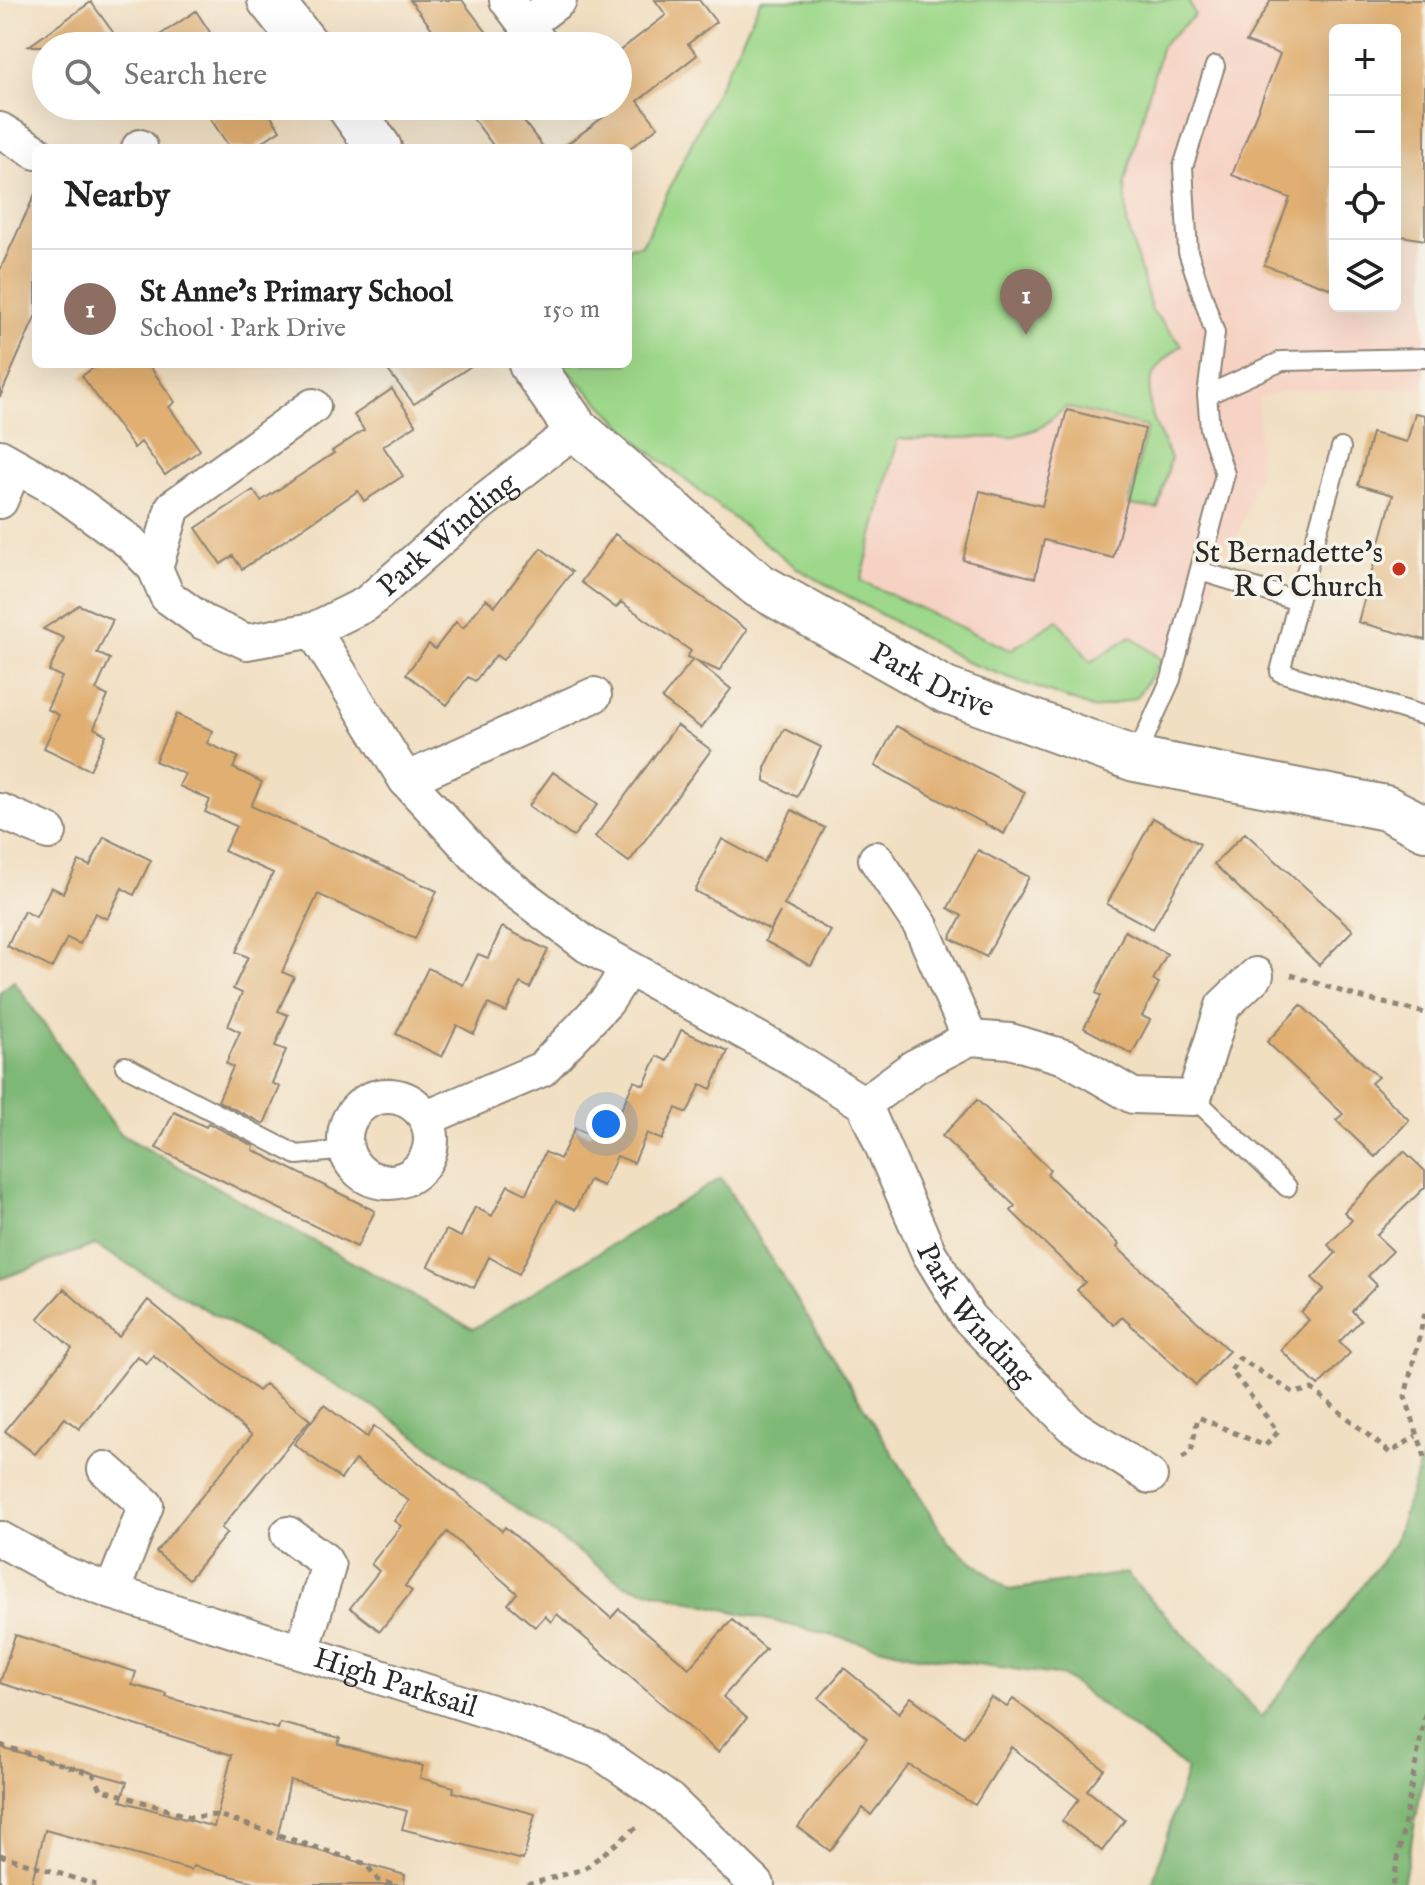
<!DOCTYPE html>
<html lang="en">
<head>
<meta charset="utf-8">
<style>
  :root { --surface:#fff; --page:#f6f6f6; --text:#222; --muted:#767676; --line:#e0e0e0; --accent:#db2777 }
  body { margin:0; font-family:"IM FELL English",serif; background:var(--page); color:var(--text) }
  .controls { position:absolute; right:24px; top:24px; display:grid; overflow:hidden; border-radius:12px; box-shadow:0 8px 32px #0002 }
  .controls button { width:72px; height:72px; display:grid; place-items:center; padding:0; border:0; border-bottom:2px solid var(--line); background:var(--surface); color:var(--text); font:40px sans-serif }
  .you { position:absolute; left:606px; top:1124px; width:28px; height:28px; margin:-20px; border:6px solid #fff; border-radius:50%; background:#1a73e8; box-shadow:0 0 0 12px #1a73e833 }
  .badge { display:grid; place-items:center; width:52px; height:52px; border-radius:50%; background:var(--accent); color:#fff; font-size:26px; font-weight:700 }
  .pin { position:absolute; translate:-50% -66px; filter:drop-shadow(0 2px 4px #0008) }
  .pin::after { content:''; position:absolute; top:42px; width:28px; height:24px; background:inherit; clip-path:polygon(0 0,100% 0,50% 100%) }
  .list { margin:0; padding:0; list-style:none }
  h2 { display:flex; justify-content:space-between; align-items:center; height:104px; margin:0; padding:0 32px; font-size:34px }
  h2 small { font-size:26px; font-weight:400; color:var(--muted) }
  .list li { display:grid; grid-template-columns:52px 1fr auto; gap:24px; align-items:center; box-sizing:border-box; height:120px; padding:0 32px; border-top:2px solid var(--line) }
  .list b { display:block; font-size:30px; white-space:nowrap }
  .list p { margin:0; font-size:26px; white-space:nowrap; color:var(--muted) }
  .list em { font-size:26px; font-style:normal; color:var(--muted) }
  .icon { flex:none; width:44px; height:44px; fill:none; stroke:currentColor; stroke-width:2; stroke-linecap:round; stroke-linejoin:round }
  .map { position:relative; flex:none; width:1425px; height:1885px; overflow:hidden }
  .search { position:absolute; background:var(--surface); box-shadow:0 8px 32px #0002; left:32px; top:32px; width:600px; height:88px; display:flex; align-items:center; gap:20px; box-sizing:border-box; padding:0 28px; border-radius:44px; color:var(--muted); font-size:30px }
  .panel { position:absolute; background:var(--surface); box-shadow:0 8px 32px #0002; left:32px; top:144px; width:600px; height:224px; border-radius:12px }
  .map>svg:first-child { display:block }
  .built { fill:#f6d2c3; fill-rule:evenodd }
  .green { fill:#9ed88a; stroke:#64825a; stroke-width:2 }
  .forest { fill:#7eb876; stroke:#547250; stroke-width:2 }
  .building { fill:#e0af71 }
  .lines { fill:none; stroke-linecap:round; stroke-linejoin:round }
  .lane-casing { stroke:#8e8576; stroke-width:22 }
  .street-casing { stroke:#8e8576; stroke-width:38 }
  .secondary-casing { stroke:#8e8576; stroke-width:48 }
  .path { stroke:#8e8576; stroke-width:5; stroke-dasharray:6 6; stroke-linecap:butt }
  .lane { stroke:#fff; stroke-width:18 }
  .street { stroke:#fff; stroke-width:34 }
  .secondary { stroke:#fff; stroke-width:44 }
  .poi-dot { fill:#c8321e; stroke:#f7f3e8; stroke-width:3 }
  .labels { text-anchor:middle; stroke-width:7; stroke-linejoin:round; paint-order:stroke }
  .street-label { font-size:30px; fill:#2b2b2b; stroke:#f7f3e8 }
  .poi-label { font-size:30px; fill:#2b2b2b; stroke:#f7f3e8; text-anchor:end }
</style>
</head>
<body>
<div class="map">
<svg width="1425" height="1885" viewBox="0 0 1425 1885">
  <rect width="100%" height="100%" fill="#f7f3e8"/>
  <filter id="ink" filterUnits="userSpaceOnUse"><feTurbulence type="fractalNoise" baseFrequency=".0125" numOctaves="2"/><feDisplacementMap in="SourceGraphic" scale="16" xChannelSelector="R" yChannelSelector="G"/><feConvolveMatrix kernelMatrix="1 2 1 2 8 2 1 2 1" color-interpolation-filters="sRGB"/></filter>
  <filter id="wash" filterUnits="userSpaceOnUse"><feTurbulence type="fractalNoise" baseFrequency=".006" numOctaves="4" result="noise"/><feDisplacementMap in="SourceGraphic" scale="32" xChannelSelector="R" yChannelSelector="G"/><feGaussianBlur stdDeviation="1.8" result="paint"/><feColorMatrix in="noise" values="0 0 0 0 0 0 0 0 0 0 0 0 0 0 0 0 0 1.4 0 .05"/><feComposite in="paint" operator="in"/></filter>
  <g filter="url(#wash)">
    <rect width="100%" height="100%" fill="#f1dfc2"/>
    <path class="built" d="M761 0H1425V389L1288 390 1259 398 1258 475 1237 539 1227 537 1200 638 1162 660 1136 698 1095 709 969 663 798 569 645 448 561 364H628V247L642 245ZM1335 30H1395V306H1335Z"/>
    <path class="green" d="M761 0H1188L1195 15 1162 45 1125 181 1127 223 1152 311 1182 345C1133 380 1147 409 1171 458L1158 509 1129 505 1147 427 1066 407 1040 428 1011 437 898 439 861 581 1010 650 1058 620 1091 662 1131 636 1162 660 1136 698 1095 709 969 663 798 569 645 448 561 364H628V247L642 245Z"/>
    <path class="forest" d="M14 981 120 1134 473 1329 721 1178 948 1542 1009 1590 1126 1573 1262 1717 1394 1544 1424 1451 1425 1770 1403 1885H1152L1187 1769 1063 1676 912 1655 625 1585 385 1414 95 1245 0 1279V992Z"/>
    <g id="blocks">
      <path class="building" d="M410 0H462L497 46H445Z
        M655 0H699L716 22 688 44 697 55 638 101 658 127 630 148H562L618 106V52L666 15Z
        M1271 0H1425V240L1395 235V30H1335V290L1264 265 1290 198 1232 175 1280 54 1246 42Z
        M91 2 123 46H29Z
        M196 11 219 46H163L157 37Z
        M202 106H264L280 130 253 148H230Z
        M464 106H512L544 148H495Z
        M36 192V315L0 397V270Z
        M99 364H148L175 402 169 407 200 450 165 475 141 442 134 448 82 376Z
        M383 364H474L414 404Z
        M392 389 416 425 383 446 403 476 364 501 358 491 242 569 233 556 221 564 196 528 253 490 261 501 334 453 332 451 364 430 354 415Z
        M1067 410 1145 429 1113 558 1044 540 1035 578 963 560 980 491 1042 506Z
        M1415 413 1425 415V640L1358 622 1393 495 1358 485 1372 433 1407 442Z
        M615 534 747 630 719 671 695 660 731 689 701 728 662 699 693 659 687 657 691 651 621 602 616 608 581 582Z
        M541 548 572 572 503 660 496 655 475 681 468 677 447 705 406 674 429 644 435 649 456 622 463 628 486 599 495 606Z
        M79 605 113 620 97 653 110 659 96 690 108 696 94 728 106 735 90 770 44 748 59 715 47 709 62 677 49 671 64 638 43 629Z
        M177 714 213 731 207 743 238 757 233 768 262 782 251 806 437 891 415 939 318 894 282 972 294 977 278 1011 288 1015 275 1046 286 1050 272 1083 280 1087 264 1124 218 1101 233 1067 226 1063 240 1032 228 1026 242 993 233 989 248 957 236 952 273 873 224 851 236 826 205 812 210 800 179 786 185 774 155 761Z
        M677 725 711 750 629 862 595 837Z
        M896 726 1025 792 1004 834 875 766Z
        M784 729 821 747 797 797 765 781V768Z
        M553 772 598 804 573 837 529 806Z
        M792 810 825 828 784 905 831 931 811 966 765 941 780 912 770 930 695 891 722 839 764 862Z
        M1153 818 1200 844 1153 929 1107 904Z
        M1245 833 1353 930 1319 965 1214 864Z
        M104 837 151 860 134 895 122 888 107 919 95 913 80 944 67 938 52 968 7 946 24 911 36 917 51 887 63 893 79 861 90 866Z
        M978 850 1029 877 986 957 950 938 962 916 948 908Z
        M502 927 548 950 530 988 520 983 506 1012 488 1004 474 1034 457 1025 442 1057 396 1034 428 968 463 985 478 954 488 958Z
        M1125 931 1167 954 1153 980 1159 983 1142 1016 1150 1020 1132 1054 1084 1028 1101 996 1096 993Z
        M1301 1005 1378 1077 1371 1083 1409 1120 1375 1157 1336 1120 1343 1114 1267 1042Z
        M681 1030 728 1051 711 1089 701 1084 687 1113 676 1108 662 1140 647 1133 634 1163 617 1156 603 1186 589 1180 575 1210 556 1201 519 1274 489 1257 474 1288 428 1266 446 1230 461 1237 475 1207 492 1216 508 1185 526 1194 545 1152 560 1159 575 1128 590 1135 603 1106 619 1114 634 1081 644 1085 657 1056 667 1061Z
        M977 1100 1050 1169 1047 1174 1119 1244 1117 1247 1229 1351 1196 1385 1122 1317 1114 1325 1077 1290 1085 1282 1011 1211 1015 1206 942 1136Z
        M174 1112 206 1127 208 1123 254 1146 253 1150 375 1211 357 1247 156 1148Z
        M1404 1151 1425 1171V1187L1376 1235 1393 1251 1368 1276 1377 1285 1352 1311 1361 1320 1339 1342 1350 1353 1318 1386 1281 1350 1309 1320 1301 1312 1324 1289 1312 1278 1336 1253 1328 1245 1352 1220 1344 1212Z
        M64 1289 119 1337 148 1300 258 1391 265 1384 310 1420 221 1528 227 1533 189 1579 156 1552 252 1435 153 1355 147 1364 137 1356 79 1429 65 1418 35 1454 5 1431 72 1348 38 1318Z
        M324 1405 367 1437 374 1426 502 1531 505 1527 611 1618 619 1609 689 1668 732 1620 766 1649 723 1697 747 1718 718 1752 557 1614 551 1622 545 1616 535 1627 508 1604 517 1593 447 1532 405 1586 412 1591 380 1631 350 1608 379 1571 371 1564 401 1526 394 1521 409 1501 355 1460 341 1479 294 1444Z
        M15 1635 136 1672 132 1685 167 1694 166 1697 278 1729 280 1723 340 1738 338 1744 423 1766 420 1778 454 1787 453 1792 535 1814 523 1860 402 1829 407 1811 290 1780 277 1839 405 1875 404 1885H265L193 1866 191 1870 45 1830 31 1885H0V1747L127 1782 121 1801 214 1827 232 1755 0 1683Z
        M844 1668 899 1713 911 1697 964 1737 991 1697 1007 1707 1013 1699 1104 1769 1087 1790 1125 1820 1102 1851 1062 1821 1079 1799 1011 1747 975 1805 909 1765 871 1815 863 1808 830 1851 798 1827 867 1738 819 1698Z"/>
    </g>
  </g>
  <g filter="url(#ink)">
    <use href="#blocks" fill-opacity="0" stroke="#8e8576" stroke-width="2"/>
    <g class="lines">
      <g class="lane-casing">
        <path id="lane" d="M1207 395 1282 361 1425 358
          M1200 571 1298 601 1341 448
          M1298 601 1280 672 1425 716
          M1135 759 1171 679 1225 474 1210 429 1207 395 1215 333 1188 252 1183 167 1215 66
          M125 1066 297 1155 346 1150
          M1194 1098 1287 1187"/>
      </g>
      <g class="street-casing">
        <g id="street">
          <path d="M507 0 542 46"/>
          <path d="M526 25 559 0"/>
          <path d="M0 130 36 152"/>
          <path d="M139 148 140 147"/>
          <path id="s1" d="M0 457 57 489 130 542 155 568 167 596 203 622 247 642 313 630 366 604 481 503 576 429"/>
          <path d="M0 501 15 466"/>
          <path d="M155 568 173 507 313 406"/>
          <path d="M313 630 406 780 493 874 587 945 783 1053 864 1104 914 1067 970 1038 1010 1041 1068 1058 1133 1096 1194 1098 1223 1006 1256 975"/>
          <path d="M406 780 594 695"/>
          <path d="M0 811 49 832"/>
          <path d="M876 859 921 926 970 1038"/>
          <circle cx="388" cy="1139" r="43"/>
          <path id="s2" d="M864 1104 929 1253 968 1317 1071 1425 1150 1476"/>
          <path d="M427 1118 542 1069 607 1001 627 970"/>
          <path d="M105 1469 146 1505 112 1592"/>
          <path d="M288 1534 324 1560 328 1567 302 1651"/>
          <path id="s3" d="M0 1539 62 1573 112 1592 513 1719 597 1750 669 1800 757 1885"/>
        </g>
      </g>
      <g class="secondary-casing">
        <g id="secondary">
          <path d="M270 0 307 46"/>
          <path d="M349 106 379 148"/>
          <path id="s4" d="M531 364 576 429 758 585 945 690 1135 759 1386 808 1425 828"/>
        </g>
      </g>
      <path class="path" d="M1291 975 1359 997 1425 1013
        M1425 1313 1405 1396 1425 1457
        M1182 1457 1191 1452 1198 1417 1265 1446 1278 1432 1231 1370 1239 1358 1294 1393 1312 1389 1390 1453 1416 1436
        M0 1745 93 1774 101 1789 191 1817 218 1815 366 1864 378 1880 394 1885
        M0 1855 96 1885
        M527 1885 584 1869 641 1824
        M1393 1885 1425 1714"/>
      <use href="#lane" class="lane"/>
      <use href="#street" class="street"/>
      <use href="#secondary" class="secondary"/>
    </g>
  </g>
  <circle class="poi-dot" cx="1399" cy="569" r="8"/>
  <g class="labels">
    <g class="street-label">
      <text dy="10" stroke="none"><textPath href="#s1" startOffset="548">Park Winding</textPath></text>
      <text dy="10" stroke="none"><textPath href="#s4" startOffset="518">Park Drive</textPath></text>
      <text dy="10" stroke="none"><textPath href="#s2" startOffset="240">Park Winding</textPath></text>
      <text dy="10" stroke="none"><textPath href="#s3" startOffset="422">High Parksail</textPath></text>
    </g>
    <g class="poi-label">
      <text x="1383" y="562">St Bernadette's<tspan x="1383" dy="34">R C Church</tspan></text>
    </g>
  </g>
</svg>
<div class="controls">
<button>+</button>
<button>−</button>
<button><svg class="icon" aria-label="locate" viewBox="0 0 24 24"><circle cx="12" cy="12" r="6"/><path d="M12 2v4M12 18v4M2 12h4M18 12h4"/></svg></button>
<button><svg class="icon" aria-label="layers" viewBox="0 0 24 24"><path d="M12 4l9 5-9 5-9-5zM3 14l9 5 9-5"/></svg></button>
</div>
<div class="you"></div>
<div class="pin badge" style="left:1026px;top:335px;background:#8d6e63">1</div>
<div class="search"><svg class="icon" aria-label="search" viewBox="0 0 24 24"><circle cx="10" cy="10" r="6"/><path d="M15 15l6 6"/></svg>Search here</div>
<section class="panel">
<h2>Nearby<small></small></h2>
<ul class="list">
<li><span class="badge" style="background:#8d6e63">1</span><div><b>St Anne's Primary School</b><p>School · Park Drive</p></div><em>150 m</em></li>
</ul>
</section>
</div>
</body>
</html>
